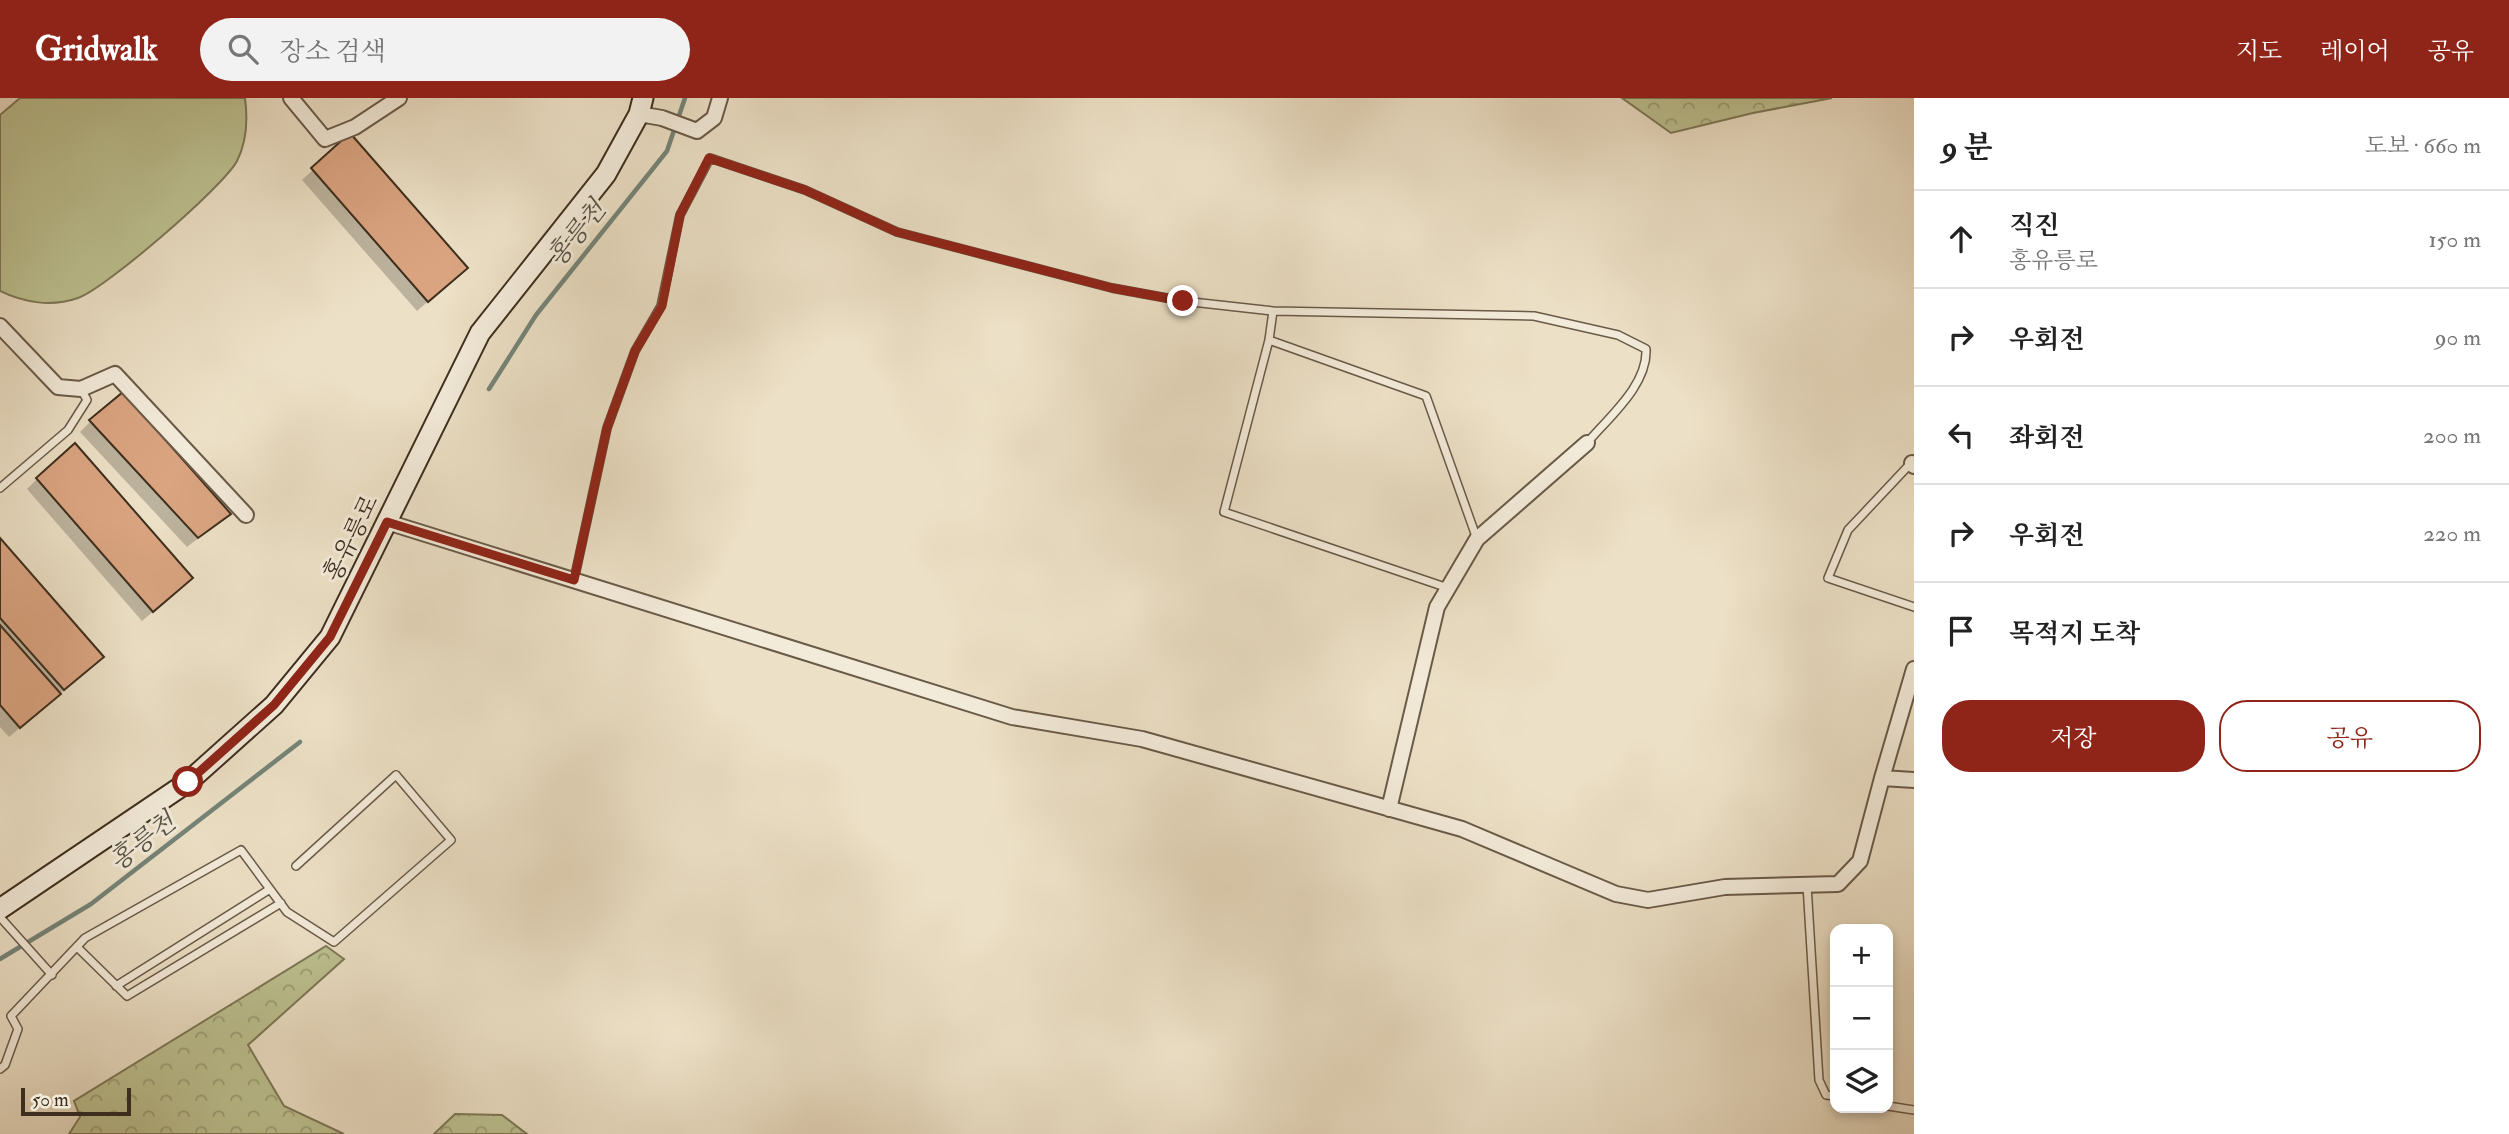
<!DOCTYPE html>
<html lang="ko">
<head>
<meta charset="utf-8">
<style>
  :root { --surface:#fff; --page:#f2f2f2; --text:#222; --muted:#767676; --line:#e0e0e0; --accent:#8f2418 }
  body { margin:0; font-family:"IM FELL Double Pica","Noto Serif KR",serif; background:var(--page); color:var(--text) }
  .controls { position:absolute; right:21px; bottom:21px; display:grid; overflow:hidden; border-radius:14px; box-shadow:0 4px 10px #0003 }
  .controls button { width:63px; height:63px; display:grid; place-items:center; padding:0; border:0; border-bottom:2px solid var(--line); background:var(--surface); color:var(--text); font:35px sans-serif }
  .scale { position:absolute; left:21px; bottom:18px; width:110px; box-sizing:border-box; padding-left:7px; border:4px solid #3e2e1e; border-top:0; font-size:19px; line-height:24px; white-space:nowrap; color:#3e2e1e; -webkit-text-stroke:5px #f3ebda; paint-order:stroke }
  .stop { position:absolute; width:21px; height:21px; margin:-16px; border:5px solid #8f2418; border-radius:50%; background:#fff }
  .stop.end { background:#8f2418; border-color:#fff; box-shadow:0 2px 7px #0008 }
  .list { margin:0; padding:0; list-style:none }
  h2 { display:flex; justify-content:space-between; align-items:center; height:91px; margin:0; padding:0 28px; font-size:30px }
  h2 small { font-size:23px; font-weight:400; color:var(--muted) }
  .list li { display:grid; grid-template-columns:46px 1fr auto; gap:21px; align-items:center; box-sizing:border-box; height:98px; padding:0 28px; border-top:2px solid var(--line) }
  .list b { display:block; font-size:26px; white-space:nowrap }
  .list p { margin:0; font-size:23px; white-space:nowrap; color:var(--muted) }
  .list em { font-size:23px; font-style:normal; color:var(--muted) }
  .actions { display:flex; gap:14px; padding:21px 28px }
  .actions a { flex:1; padding:16px 0; border:2px solid var(--accent); border-radius:28px; text-align:center; font-size:24px; color:var(--accent) }
  .actions .main { background:var(--accent); color:#fff }
  .icon { flex:none; width:38px; height:38px; fill:none; stroke:currentColor; stroke-width:2; stroke-linecap:round; stroke-linejoin:round }
  .map { position:relative; flex:none; width:1914px; height:1036px; overflow:hidden }
  header { display:flex; align-items:center; gap:42px; box-sizing:border-box; height:98px; padding:0 35px; background:var(--accent); color:#fff }
  header strong { font-size:33px }
  nav { display:flex; gap:38px; margin-inline-start:auto; font-size:24px }
  .search { width:490px; height:63px; background:var(--page); display:flex; align-items:center; gap:18px; box-sizing:border-box; padding:0 24px; border-radius:38px; color:var(--muted); font-size:26px }
  main { display:flex }
  aside { flex:1; background:var(--surface) }
  .map>svg:first-child { display:block }
  .green { fill:#bdc191; stroke:#7e7858; stroke-width:2 }
  .forest { fill:url(#forest-crowns); stroke:#7e7858; stroke-width:2 }
  .shadow { fill:#0003 }
  .lines { fill:none; stroke-linecap:round; stroke-linejoin:round }
  .stream { stroke:#758478; stroke-width:4.5 }
  .building { fill:#daa481; stroke:#3e2e1e; stroke-width:2 }
  .lane-casing { stroke:#6a5a48; stroke-width:10 }
  .street-casing { stroke:#6a5a48; stroke-width:18 }
  .secondary-casing { stroke:#3e2e1e; stroke-width:23 }
  .lane { stroke:#f3ebda; stroke-width:7 }
  .street { stroke:#f3ebda; stroke-width:14 }
  .secondary { stroke:#f3ebda; stroke-width:19 }
  .route { stroke:#8f2418; stroke-width:9 }
  .labels { text-anchor:middle; stroke-width:6; stroke-linejoin:round; paint-order:stroke }
  .street-label { font-size:24px; fill:#3e2e1e; stroke:#f3ebda }
  .water-label { font-size:26px; font-style:italic; fill:#555244; stroke:#f3ebda }
</style>
</head>
<body>
<header>
<strong>Gridwalk</strong>
<div class="search"><svg class="icon" aria-label="search" viewBox="0 0 24 24"><circle cx="10" cy="10" r="6"/><path d="M15 15l6 6"/></svg>장소 검색</div>
<nav><a>지도</a><a>레이어</a><a>공유</a></nav>
</header>
<main>
<div class="map">
<svg width="1914" height="1036" viewBox="0 0 1914 1036">
  <defs>
    <pattern id="forest-crowns" width="20" height="18" patternUnits="userSpaceOnUse" patternTransform="scale(1.75)"><rect width="20" height="18" fill="#bdc191"/><path d="M2 6a3 3 0 1 1 6 0M12 15a3 3 0 1 1 6 0" fill="none" stroke="#9b9d76"/></pattern>
  </defs>
  <rect width="100%" height="100%" fill="#ece0c6"/>
  <filter id="stains"><feTurbulence type="fractalNoise" baseFrequency=".00286" numOctaves="4"/><feColorMatrix values="0 0 0 0 .2 0 0 0 0 .09 0 0 0 0 .02 0 0 0 .5 -.17"/></filter>
  <radialGradient id="worn" r=".72"><stop offset=".6" stop-color="#630" stop-opacity="0"/><stop offset="1" stop-color="#630" stop-opacity=".3"/></radialGradient>
  <path class="green" d="M20 0H245C248 22 247 43 237 63 224 88 105 191 78 200 52 209 24 205 0 193V17Z"/>
  <path class="forest" d="M1622 0H1832L1753 15 1671 35Z
    M326 848 344 861 248 947 284 1008 344 1036H69L80 1019 74 1003Z
    M455 1016 502 1017 527 1036H434Z"/>
  <path class="shadow" d="M350 38 455 180 417 213 302 82Z
    M91 323 229 416 187 449 80 334Z
    M37 381 181 490 142 523 27 391Z
    M0 442 91 569 9 639 0 629Z"/>
  <g class="lines">
    <path class="stream" d="M489 291 536 217 667 53 685 0
      M0 861 91 806 300 644"/>
  </g>
  <path class="building" d="M350 35 468 170 428 204 311 70Z
    M123 294 231 416 198 440 89 322Z
    M75 345 193 480 153 514 36 380Z
    M0 440 104 559 64 592 0 520Z
    M0 527 61 596 20 630 0 607Z"/>
  <g class="lines">
    <g class="lane-casing">
      <path id="lane" d="M1269 242 1273 213
        M1913 363 1848 432 1828 480 1914 509
        M0 390 68 332 87 302 81 291
        M574 482 607 330 635 253 661 208 680 117 710 60 805 92 897 134 1112 190 1183 203 1273 213 1534 218 1618 237 1646 251C1648 287 1609 319 1587 345
        M1448 490 1224 414 1269 242 1426 298 1477 441
        M1807 787 1819 982 1826 997 1835 998
        M0 819 52 877
        M77 849 127 898 281 805
        M116 888 270 791
        M0 971 5 967 18 931 11 918 85 840 241 752 287 814 334 844 451 742 396 677 296 768
        M1888 1008 1914 1012"/>
    </g>
    <g class="street-casing">
      <path id="street" d="M291 0 325 41 355 29 399 0
        M639 16 662 20 697 33 714 20 720 0
        M0 228 58 289 81 291 115 276 246 417
        M1912 365 1914 368
        M387 424 1012 619 1142 641 1462 731 1616 796 1648 802 1725 789 1838 786 1860 763 1882 680 1914 682
        M1882 680 1914 571
        M1389 711 1437 509 1477 441 1587 345"/>
    </g>
    <g class="secondary-casing">
      <path id="secondary" d="M0 811 188 684 274 607 330 539 480 235 606 76 639 16 643 0"/>
    </g>
    <use href="#lane" class="lane"/>
    <use href="#street" class="street"/>
    <use href="#secondary" class="secondary"/>
  </g>
  <g class="lines">
    <path class="route" d="M188 684 274 607 330 539 387 424 574 482 607 330 635 253 662 208 680 117 709 60 805 92 897 134 1112 190 1183 203"/>
  </g>
  <g class="labels">
    <g class="street-label">
      <text transform="translate(351 440) rotate(-64)" y="8">홍유릉로</text>
    </g>
    <g class="water-label">
      <text transform="translate(576 135) rotate(-51)" y="9">홍릉천</text>
      <text transform="translate(142 743) rotate(-38)" y="9">홍릉천</text>
    </g>
  </g>
  <rect width="100%" height="100%" filter="url(#stains)"/>
  <rect width="100%" height="100%" fill="url(#worn)"/>
</svg>
<div class="controls">
<button>+</button>
<button>−</button>
<button><svg class="icon" aria-label="layers" viewBox="0 0 24 24"><path d="M12 4l9 5-9 5-9-5zM3 14l9 5 9-5"/></svg></button>
</div>
<div class="scale">50 m</div>
<div class="stop" style="left:188px;top:684px"></div>
<div class="stop end" style="left:1183px;top:203px"></div>
</div>
<aside>
<h2>9 분<small>도보 · 660 m</small></h2>
<ul class="list">
<li><svg class="icon" aria-label="ahead" viewBox="0 0 24 24"><path d="M12 20V5M6 11l6-6 6 6"/></svg><div><b>직진</b><p>홍유릉로</p></div><em>150 m</em></li>
<li><svg class="icon" aria-label="right" viewBox="0 0 24 24"><path d="M7 20v-9h11M14 6l5 5-5 5"/></svg><div><b>우회전</b></div><em>90 m</em></li>
<li><svg class="icon" aria-label="left" viewBox="0 0 24 24"><path d="M17 20v-9H6M10 6l-5 5 5 5"/></svg><div><b>좌회전</b></div><em>200 m</em></li>
<li><svg class="icon" aria-label="right" viewBox="0 0 24 24"><path d="M7 20v-9h11M14 6l5 5-5 5"/></svg><div><b>우회전</b></div><em>220 m</em></li>
<li><svg class="icon" aria-label="arrive" viewBox="0 0 24 24"><path d="M6 21V4h12l-3 4 3 4H6"/></svg><div><b>목적지 도착</b></div></li>
</ul>
<div class="actions"><a class="main">저장</a><a>공유</a></div>
</aside>
</main>
</body>
</html>
